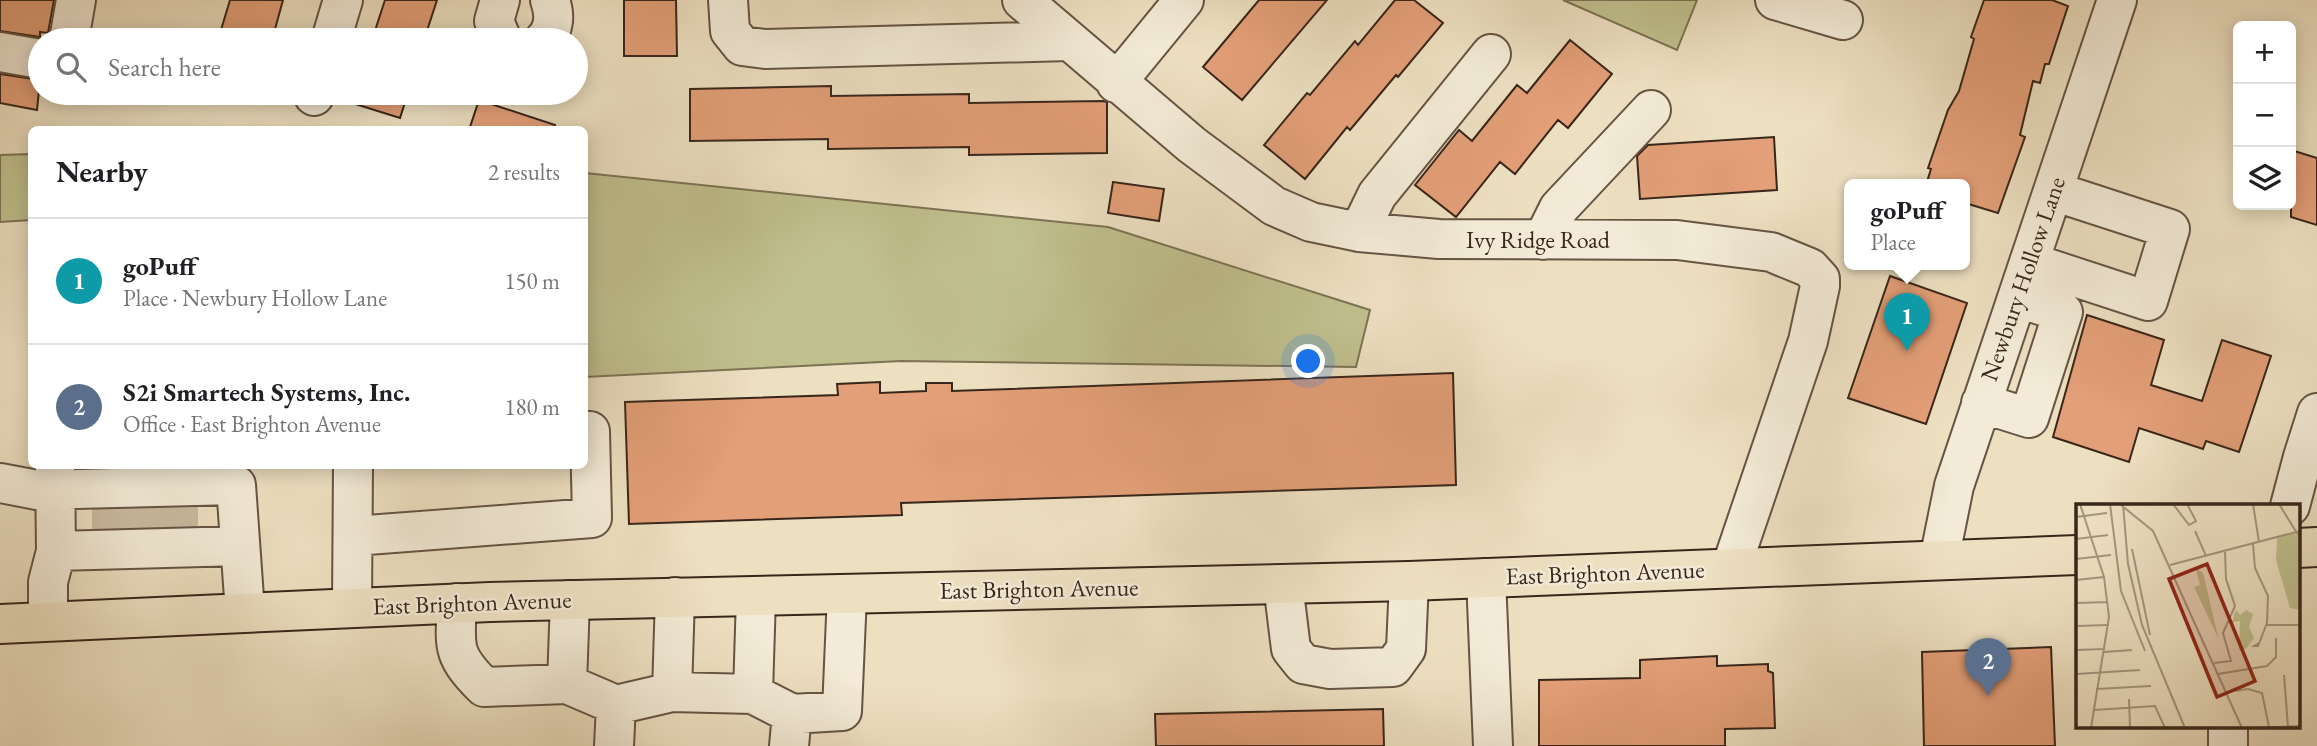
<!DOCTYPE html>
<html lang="en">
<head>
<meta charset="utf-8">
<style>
  :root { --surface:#fff; --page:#f6f6f6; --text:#202124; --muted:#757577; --line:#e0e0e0; --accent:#2563eb }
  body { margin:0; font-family:"EB Garamond",serif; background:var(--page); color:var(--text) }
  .controls { position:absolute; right:21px; top:21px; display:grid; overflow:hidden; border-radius:10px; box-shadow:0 4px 18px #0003 }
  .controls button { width:63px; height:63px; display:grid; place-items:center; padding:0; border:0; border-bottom:2px solid var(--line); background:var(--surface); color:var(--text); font:35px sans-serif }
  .you { position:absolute; left:1309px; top:362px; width:24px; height:24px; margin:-18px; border:5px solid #fff; border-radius:50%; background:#1a73e8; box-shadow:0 0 0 10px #1a73e833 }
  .badge { display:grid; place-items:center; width:46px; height:46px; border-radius:50%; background:var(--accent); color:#fff; font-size:23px; font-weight:700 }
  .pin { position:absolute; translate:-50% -58px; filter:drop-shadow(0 2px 4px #0008) }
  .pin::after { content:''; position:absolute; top:37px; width:24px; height:21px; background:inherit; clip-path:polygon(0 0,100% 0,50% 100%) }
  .popup { position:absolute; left:1844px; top:179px; width:126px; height:91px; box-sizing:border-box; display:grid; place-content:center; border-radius:10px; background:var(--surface); filter:drop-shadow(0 2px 5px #0005); font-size:23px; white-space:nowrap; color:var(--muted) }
  .popup b { font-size:26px; color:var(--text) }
  .popup::after { content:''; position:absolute; left:50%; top:100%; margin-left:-14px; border:14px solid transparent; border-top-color:var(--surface) }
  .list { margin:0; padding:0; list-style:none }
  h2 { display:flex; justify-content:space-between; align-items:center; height:91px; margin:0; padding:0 28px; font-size:30px }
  h2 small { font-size:23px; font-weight:400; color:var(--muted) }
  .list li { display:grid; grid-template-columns:46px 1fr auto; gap:21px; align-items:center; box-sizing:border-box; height:126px; padding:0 28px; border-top:2px solid var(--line) }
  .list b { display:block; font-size:26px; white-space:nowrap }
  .list p { margin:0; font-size:23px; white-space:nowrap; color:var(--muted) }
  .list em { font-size:23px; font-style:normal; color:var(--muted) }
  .icon { flex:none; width:38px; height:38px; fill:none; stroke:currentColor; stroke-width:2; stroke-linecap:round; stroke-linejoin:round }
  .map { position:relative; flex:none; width:2317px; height:746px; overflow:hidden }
  .search { position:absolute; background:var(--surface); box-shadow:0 4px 18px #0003; left:28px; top:28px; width:560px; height:77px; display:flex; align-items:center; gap:18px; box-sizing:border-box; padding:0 24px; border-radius:38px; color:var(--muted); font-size:26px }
  .panel { position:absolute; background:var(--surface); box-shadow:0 4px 18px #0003; left:28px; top:126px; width:560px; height:343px; border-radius:10px }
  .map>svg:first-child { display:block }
  .green { fill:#c0c08e; stroke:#7c7354; stroke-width:2 }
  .building { fill:#e39f77; stroke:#39261b; stroke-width:2 }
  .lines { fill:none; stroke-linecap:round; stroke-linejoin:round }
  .minor-tunnel { stroke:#c9bba0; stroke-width:38; stroke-dasharray:38 19; stroke-linecap:butt }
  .minor-casing { stroke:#665444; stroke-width:42 }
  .major-casing { stroke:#39261b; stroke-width:42 }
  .minor { stroke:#f3ebd7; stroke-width:38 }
  .major { stroke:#ede0c1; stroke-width:38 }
  .labels { text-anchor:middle; stroke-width:5; stroke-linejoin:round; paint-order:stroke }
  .street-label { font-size:24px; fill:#39261b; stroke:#f3ebd7 }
  .inset-road { fill:none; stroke:#a5967f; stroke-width:2 }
  .view { fill:#8f2418; fill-opacity:0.15; stroke:#8f2418; stroke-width:3.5 }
  .inset-edge { fill:none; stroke:#39261b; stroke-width:3.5 }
</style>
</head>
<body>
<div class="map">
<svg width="2317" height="746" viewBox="0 0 2317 746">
  <rect width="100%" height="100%" fill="#ede0c1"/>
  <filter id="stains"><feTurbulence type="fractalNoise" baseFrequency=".00286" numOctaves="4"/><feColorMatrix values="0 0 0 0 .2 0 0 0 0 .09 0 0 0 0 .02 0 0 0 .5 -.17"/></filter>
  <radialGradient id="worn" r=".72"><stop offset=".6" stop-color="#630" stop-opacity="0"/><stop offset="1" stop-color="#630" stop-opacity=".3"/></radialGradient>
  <path class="green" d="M1563 0H1697L1677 50Z
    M31 154V220L0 222V155Z
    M585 173 1108 227 1370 310 1356 367 901 361 585 377Z"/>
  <path class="building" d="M0 0H54L48 33 40 32V37L0 31Z
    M230 0H283L272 40H218Z
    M385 0H437L424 40H372Z
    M624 0H676L677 56H624Z
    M1259 0H1327L1242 100 1203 67Z
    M1395 0H1414L1443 23 1398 77 1396 75 1350 130 1347 127 1305 179 1264 145 1307 93 1310 95 1355 41 1358 45Z
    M1984 0H2052L2068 6 2049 64H2045L2040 83 2033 81 2020 135 2025 137 1998 213 1965 203V185H1926L1931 169 1928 168 1948 110 1959 91 1974 39 1971 37Z
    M1570 40 1612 74 1568 128 1558 120 1515 174 1500 162 1456 217 1415 185 1459 130 1472 141 1517 85 1527 93Z
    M0 74 40 80 37 110 0 103Z
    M831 86V96L969 94V103L1103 101 1107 102V153L969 155V147L828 149V139L690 141V89Z
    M336 93H408L400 118 336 98Z
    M479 100 555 125 554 130H469Z
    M1774 137 1777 190 1640 199 1637 156 1648 145Z
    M2291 150 2317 158V225L2291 217Z
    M1113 182 1164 189 1159 221 1108 213Z
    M1890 276 1967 303 1926 424 1848 398Z
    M2087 315 2164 340 2151 385 2202 401 2222 340 2271 356 2239 452 2206 441 2203 449 2139 428 2129 462 2053 437Z
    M1453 373 1456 485 901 503 902 515 629 524 625 402 838 395 837 384 880 382V393L926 391V383H952V391Z
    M2051 647 2055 746H1924L1922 652Z
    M1717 656V666L1768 664V671L1773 673 1775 728 1725 729V746H1539V680L1640 678V660Z
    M1383 709 1384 746H1156L1155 714Z"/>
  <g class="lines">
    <path class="minor-tunnel" d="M148 502 149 536
      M111 503V535
      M179 504V535"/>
    <g class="minor-casing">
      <path id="minor" d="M500 0 494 21 502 40
        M728 0 730 31 742 46 765 49 1069 41
        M1022 0 1192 145 1274 206 1311 222 1359 232 1439 239 1677 240 1771 252 1810 268 1820 279V286L1808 341 1731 568
        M1775 0 1843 20
        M69 40 76 0
        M331 40 343 0
        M544 40C555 29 555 14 550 0
        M0 52 40 59
        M1116 83 1184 0
        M314 96 315 93
        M1359 232 1377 195 1491 54
        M1543 240 1559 208 1651 110
        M2029 262 2148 301 2170 229 2053 191
        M1981 403 2029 418 2063 312 2017 298
        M0 483 37 490 236 485 245 612
        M2290 506 2303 457 2317 413
        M354 536 592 518 590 431H584
        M56 551 240 546
        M1939 560 1954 486 2117 0
        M1486 578 1493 746
        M1283 584 1291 649 1303 664 1330 669 1393 667 1406 649 1409 581
        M675 597 672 692 753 694 756 596
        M570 600 567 684 616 705
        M457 603C455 647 451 654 484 687L567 684
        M352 607 353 466
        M48 620V582L56 551 55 466
        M753 694 792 714 842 711 847 594
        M614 746 616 705 672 692
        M789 746 792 714
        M2228 746V727"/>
    </g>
    <g class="major-casing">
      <path id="major" d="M2298 548 2317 547
        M0 624 490 602 1409 581 2077 555"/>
    </g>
    <use href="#minor" class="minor"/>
    <use href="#major" class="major"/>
  </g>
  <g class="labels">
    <g class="street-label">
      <text x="1538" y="248">Ivy Ridge Road</text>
      <text transform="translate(2023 279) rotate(-71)" y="8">Newbury Hollow Lane</text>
      <text transform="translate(1605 573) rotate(-2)" y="8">East Brighton Avenue</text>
      <text transform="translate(1039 589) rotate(-1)" y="8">East Brighton Avenue</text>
      <text transform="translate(472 603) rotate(-2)" y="8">East Brighton Avenue</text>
    </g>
  </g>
  <g transform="translate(2076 504)">
    <rect width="224" height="224" fill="#ede0c1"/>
    <path d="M219 29 224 36V106L214 104 200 56 201 34ZM119 63 127 69 143 136 118 83 124 81ZM160 106 164 111 170 106 177 110 173 123 178 134 170 145 163 146 164 117 156 118Z" fill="#c0c08e"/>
    <path class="inset-road" d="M4 0 28 73 33 113 15 224M34 0 45 87M47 0 52 60 66 121 109 224M97 0 113 21 120 17 111 0M177 0 183 38M203 0 224 34M45 1 77 27 166 224M0 13 31 9M119 27 130 52M0 35 32 31M177 40 179 64 192 92 191 119 182 142H178L183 139M56 45 74 131M0 55 35 51M94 61 224 27M0 76 28 73M45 87 69 147M0 99 32 98M190 121H224M0 122 33 121M0 146 29 145M28 148 56 146M138 159 155 157 147 129 159 102 150 75 149 48M0 170 64 166M142 170 191 162 200 153V134M208 171 212 223M20 185 75 182M151 188 172 185 186 189 193 223M53 195 54 224M18 206 79 202 89 224M179 224 224 222"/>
    <path class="view" d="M131 60 179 177 141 193 93 75Z"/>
    <rect width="224" height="224" class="inset-edge"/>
  </g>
  <rect width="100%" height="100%" filter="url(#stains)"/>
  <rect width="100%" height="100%" fill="url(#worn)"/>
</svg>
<div class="controls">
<button>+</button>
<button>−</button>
<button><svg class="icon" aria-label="layers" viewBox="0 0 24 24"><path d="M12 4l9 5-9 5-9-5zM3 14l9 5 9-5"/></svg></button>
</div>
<div class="you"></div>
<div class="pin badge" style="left:1907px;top:351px;background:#0f9aa8">1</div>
<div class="popup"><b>goPuff</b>Place</div>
<div class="pin badge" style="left:1988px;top:696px;background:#5c6f8a">2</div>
<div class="search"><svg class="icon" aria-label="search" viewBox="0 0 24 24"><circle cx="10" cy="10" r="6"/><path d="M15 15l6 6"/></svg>Search here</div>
<section class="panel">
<h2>Nearby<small>2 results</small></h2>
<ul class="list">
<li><span class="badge" style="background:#0f9aa8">1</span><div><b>goPuff</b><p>Place · Newbury Hollow Lane</p></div><em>150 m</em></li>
<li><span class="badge" style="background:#5c6f8a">2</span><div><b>S2i Smartech Systems, Inc.</b><p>Office · East Brighton Avenue</p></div><em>180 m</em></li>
</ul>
</section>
</div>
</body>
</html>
